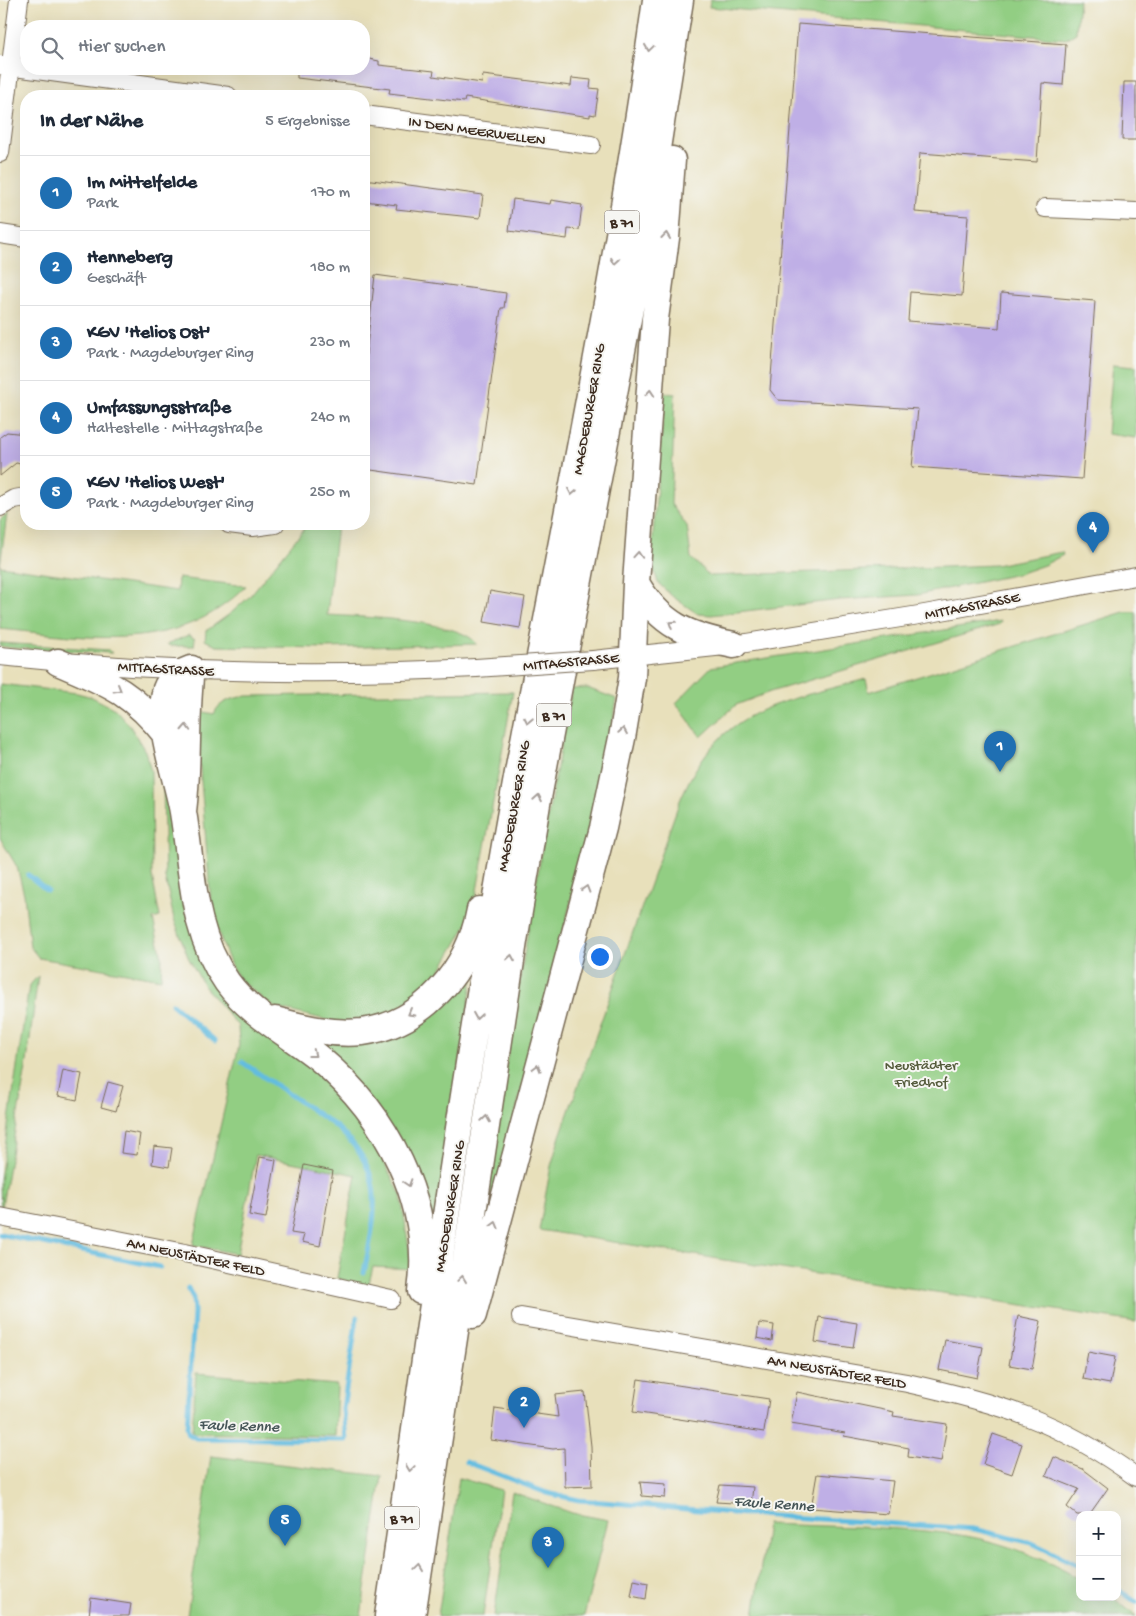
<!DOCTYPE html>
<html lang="de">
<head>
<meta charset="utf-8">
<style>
  :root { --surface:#fff; --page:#f2f2f3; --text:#1f2937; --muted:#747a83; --line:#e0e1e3; --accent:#1f6fb2 }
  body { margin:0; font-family:"Gochi Hand",sans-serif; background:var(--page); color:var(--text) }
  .controls { position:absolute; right:15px; bottom:15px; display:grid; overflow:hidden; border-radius:10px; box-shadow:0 5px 20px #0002 }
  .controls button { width:45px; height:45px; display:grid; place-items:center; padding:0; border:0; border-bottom:1px solid var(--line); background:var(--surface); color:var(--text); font:25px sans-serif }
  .you { position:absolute; left:599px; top:956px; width:18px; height:18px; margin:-12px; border:4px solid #fff; border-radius:50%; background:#1a73e8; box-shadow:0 0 0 8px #1a73e833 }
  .badge { display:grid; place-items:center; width:32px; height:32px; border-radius:50%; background:var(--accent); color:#fff; font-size:16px; font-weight:700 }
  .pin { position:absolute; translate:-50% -41px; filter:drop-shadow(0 1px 2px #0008) }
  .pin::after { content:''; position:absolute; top:26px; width:18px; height:15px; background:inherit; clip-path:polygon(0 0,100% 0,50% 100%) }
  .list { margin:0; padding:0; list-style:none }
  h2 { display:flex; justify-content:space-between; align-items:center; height:65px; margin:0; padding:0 20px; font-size:21px }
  h2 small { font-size:16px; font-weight:400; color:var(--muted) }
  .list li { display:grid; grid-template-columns:32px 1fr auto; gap:15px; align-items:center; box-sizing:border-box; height:75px; padding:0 20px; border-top:1px solid var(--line) }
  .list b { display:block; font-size:19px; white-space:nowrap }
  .list p { margin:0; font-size:16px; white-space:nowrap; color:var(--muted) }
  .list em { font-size:16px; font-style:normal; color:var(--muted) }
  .icon { flex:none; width:28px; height:28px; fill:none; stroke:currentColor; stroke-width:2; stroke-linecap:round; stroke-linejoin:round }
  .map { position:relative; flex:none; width:1136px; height:1616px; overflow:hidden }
  .search { position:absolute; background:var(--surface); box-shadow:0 5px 20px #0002; left:20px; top:20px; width:350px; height:55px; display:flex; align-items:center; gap:12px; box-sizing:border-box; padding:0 18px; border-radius:20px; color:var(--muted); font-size:19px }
  .panel { position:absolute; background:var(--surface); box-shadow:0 5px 20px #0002; left:20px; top:90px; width:350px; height:440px; border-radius:20px }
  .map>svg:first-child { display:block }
  .green { fill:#92ce83; stroke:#667c50 }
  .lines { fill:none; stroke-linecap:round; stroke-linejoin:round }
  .stream { stroke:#62bce0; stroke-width:5 }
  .building { fill:#bfafe6 }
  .minor-casing { stroke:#786a55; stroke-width:20 }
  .highway-casing { stroke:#786a55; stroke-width:29 }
  .minor { stroke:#fff; stroke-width:18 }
  .highway { stroke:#fff; stroke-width:26 }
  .minor-bridge-casing { stroke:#786a55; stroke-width:20; stroke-linecap:butt }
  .minor-bridge { stroke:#fff; stroke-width:18 }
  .oneway { stroke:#a79f9a }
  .labels { text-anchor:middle; stroke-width:4; stroke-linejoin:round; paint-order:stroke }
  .shield { fill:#f6f6f2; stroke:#73675e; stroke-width:1 }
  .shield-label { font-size:14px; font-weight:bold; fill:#3b2a1e }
  .street-label { font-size:15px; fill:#3b2a1e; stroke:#f6f6f2 }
  .park-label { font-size:15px; fill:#555b3c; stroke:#f6f6f2 }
  .water-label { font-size:16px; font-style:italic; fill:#475658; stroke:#f6f6f2 }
</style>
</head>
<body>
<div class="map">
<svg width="1136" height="1616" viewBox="0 0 1136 1616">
  <rect width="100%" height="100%" fill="#f6f6f2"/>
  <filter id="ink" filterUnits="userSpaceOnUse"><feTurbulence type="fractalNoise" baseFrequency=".02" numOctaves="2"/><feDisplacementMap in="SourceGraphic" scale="10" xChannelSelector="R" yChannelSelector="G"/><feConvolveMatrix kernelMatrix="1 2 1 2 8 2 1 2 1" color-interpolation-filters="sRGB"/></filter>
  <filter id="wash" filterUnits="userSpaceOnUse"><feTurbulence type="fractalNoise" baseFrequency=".0096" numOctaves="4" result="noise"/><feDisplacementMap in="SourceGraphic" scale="20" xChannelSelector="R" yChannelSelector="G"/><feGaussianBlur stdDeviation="1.12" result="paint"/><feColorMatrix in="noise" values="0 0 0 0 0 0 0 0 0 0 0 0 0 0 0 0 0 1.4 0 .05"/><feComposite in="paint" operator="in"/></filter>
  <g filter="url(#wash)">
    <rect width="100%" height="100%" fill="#e8e0bb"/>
    <path class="green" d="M710 0H1079L1076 33 1066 39 709 7Z
      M1113 364 1136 366V438L1107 434Z
      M665 393 675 394 671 504 687 526 691 558 710 576 995 565 1062 552 1063 555 1044 565 1018 574 917 595 840 600 711 615 698 614 673 597 658 583 651 559Z
      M7 514 0 566 177 591 178 578 246 586C178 656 87 637 0 629V520Z
      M308 524H337L327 615C358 617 459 619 477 644L326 648 216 646 205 640 206 631 231 613 249 597Z
      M1124 612H1136V1322L762 1266 539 1230 551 1166 560 1136 679 803C718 707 776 704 866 679L869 692Z
      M1001 621 1000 624 770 692 736 705 701 737 676 703 711 667Z
      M189 635 195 639 194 646H170L167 644Z
      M0 643 109 650 112 653 14 648 0 646Z
      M0 684 77 693 92 697 115 709 130 726 145 751 151 771 152 876 160 917 153 919 162 957 161 979 39 958 30 947 24 894 17 867 0 838Z
      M587 688 617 699 601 787 475 1267C504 1074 534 881 572 689Z
      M513 692 474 907 469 921 432 985 382 1018 344 1024 276 1008 265 1001 243 982 232 968 212 916 197 732 198 711 214 714C219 701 234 698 246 696Z
      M158 747H161L190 924 336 1088 367 1130 401 1195 412 1269 373 1267 368 1287 337 1278 356 1175 256 1155 237 1254 193 1245 239 1045 238 1026 204 986 188 957 174 919 165 878 163 782Z
      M478 944 430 1257 423 1211 299 1033 371 1038Z
      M38 976 27 1062 1 1211 0 1180 29 986Z
      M196 1373 337 1385 335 1436 192 1433Z
      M211 1456 382 1476 361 1616H187Z
      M459 1478 501 1490 483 1616H438Z
      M512 1492 572 1513 608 1520 584 1616H494Z
      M767 1524C830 1527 904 1526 966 1536 1006 1543 1045 1559 1080 1579V1597H1112L1136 1616H754Z"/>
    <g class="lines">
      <path class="stream" d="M28 875 47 890
        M172 1004 215 1041
        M242 1062 334 1125C388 1170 376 1211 364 1273
        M0 1234 160 1267
        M188 1288 193 1298 194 1312 187 1428 189 1434 196 1438 346 1440 343 1409 357 1317
        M466 1462 547 1493 579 1500 758 1515 974 1529 1032 1543 1080 1566
        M1117 1589 1136 1602"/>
    </g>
    <g id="blocks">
      <path class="building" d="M798 24 1066 44 1063 85 1042 83 1037 162 920 153 915 212 968 216 962 296 910 292 908 321 999 328 1001 293 1095 301 1082 479 912 467 918 409 778 400 770 390Z
        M364 58 379 61V65L434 71 433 76 482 83 483 75 571 86 572 78 591 80 590 88 599 89 595 115 590 114V117L465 98 464 102 389 93 390 89 297 78V69H364Z
        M1124 82H1136V140H1122Z
        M364 179 483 195 480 218 396 209 397 205 364 201Z
        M513 199 550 204 551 200 582 205 579 230 568 229 567 239 509 231Z
        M375 275 506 293 504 308H501L477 485 364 469V372Z
        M7 432 26 434V465L16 463 0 476V437Z
        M490 591 525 597 520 628 484 622Z
        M63 1070 82 1074 77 1100 58 1096Z
        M108 1082 123 1086 116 1111 101 1107Z
        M124 1131 140 1134 137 1155 121 1153Z
        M154 1146 172 1148 169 1167 152 1164Z
        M260 1157 276 1160 266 1218 249 1215Z
        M304 1165 333 1171 320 1246 302 1242 304 1235 291 1233Z
        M1018 1316 1041 1321 1032 1369 1009 1365Z
        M819 1317 857 1323 853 1348 815 1342Z
        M759 1323 774 1325 772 1341 757 1338Z
        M945 1340 983 1347 977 1378 939 1370Z
        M1088 1352 1115 1357 1110 1384 1083 1379Z
        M638 1379 769 1399 764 1432 633 1412Z
        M585 1392 591 1446 592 1486 565 1487 564 1448 553 1449 491 1440 495 1408 558 1417 555 1395Z
        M797 1392 894 1412 893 1416 947 1424 941 1462 908 1457 909 1448 844 1436 845 1433 791 1424Z
        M993 1434 1022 1444 1012 1474 983 1464Z
        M1054 1457 1083 1469 1108 1488 1089 1515H1077L1067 1507 1079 1489 1046 1476Z
        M817 1474 893 1481 888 1514 811 1508Z
        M640 1482 666 1484 665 1498 642 1496Z
        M720 1485 753 1487 751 1504 716 1502Z
        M634 1580 648 1583 646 1599 631 1596Z
        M91 1598 131 1604 129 1616H89Z"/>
    </g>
  </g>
  <g filter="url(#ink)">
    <use href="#blocks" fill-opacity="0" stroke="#786a55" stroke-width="1"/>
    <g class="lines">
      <g class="minor-casing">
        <path id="minor" d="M0 65 228 96
          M364 115 591 145
          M0 153 19 0
          M1045 208 1136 212
          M0 234 26 238
          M0 507 14 499 26 497
          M229 524 253 527 275 524
          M0 656C158 673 318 676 476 668
          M593 660 734 645 919 615 1136 576
          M0 1217 185 1253 391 1299
          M521 1317 907 1383C998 1403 1060 1421 1136 1477"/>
      </g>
      <g class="highway-casing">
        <path id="highway" d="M636 583C660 625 688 636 734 645
          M58 662C109 684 131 691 167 736
          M183 811C189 764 185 717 191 669 180 673 167 680 165 693 157 729 177 776 183 812 193 871 191 931 227 982 250 1014 289 1034 320 1059 386 1114 434 1203 421 1291
          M275 1020C303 1028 333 1035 362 1032 424 1024 469 969 480 910
          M473 1315 603 828 622 738 632 678 636 583 655 319 666 238 672 160
          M388 1616C429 1337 466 1056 517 778 565 519 620 261 656 0
          M412 1616 514 941 538 798 643 239 680 0"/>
      </g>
      <use href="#minor" class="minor"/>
      <use href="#highway" class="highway"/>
      <g class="minor-bridge-casing">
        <path id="minor-bridge" d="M476 668 593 660"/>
      </g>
      <use href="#minor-bridge" class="minor-bridge"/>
    </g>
    <defs><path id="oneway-chevron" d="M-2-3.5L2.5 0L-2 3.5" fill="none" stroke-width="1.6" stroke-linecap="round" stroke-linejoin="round" transform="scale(1.25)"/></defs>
    <g class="oneway">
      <use href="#oneway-chevron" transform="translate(649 48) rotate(98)"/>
      <use href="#oneway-chevron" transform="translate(666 236) rotate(-84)"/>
      <use href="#oneway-chevron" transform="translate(615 261) rotate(100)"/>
      <use href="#oneway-chevron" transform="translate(650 393) rotate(-86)"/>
      <use href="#oneway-chevron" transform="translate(572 492) rotate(101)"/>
      <use href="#oneway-chevron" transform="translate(638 555) rotate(-86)"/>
      <use href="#oneway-chevron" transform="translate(672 624) rotate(-147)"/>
      <use href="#oneway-chevron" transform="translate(118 689) rotate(30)"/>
      <use href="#oneway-chevron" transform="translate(528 720) rotate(101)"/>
      <use href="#oneway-chevron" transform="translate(186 728) rotate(-87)"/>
      <use href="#oneway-chevron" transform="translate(623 731) rotate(-81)"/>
      <use href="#oneway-chevron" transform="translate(538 798) rotate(-80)"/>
      <use href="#oneway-chevron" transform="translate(586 889) rotate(-73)"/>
      <use href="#oneway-chevron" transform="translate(511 958) rotate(-81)"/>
      <use href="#oneway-chevron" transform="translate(411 1013) rotate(150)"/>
      <use href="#oneway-chevron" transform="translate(477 1016) rotate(99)"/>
      <use href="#oneway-chevron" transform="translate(313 1054) rotate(38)"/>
      <use href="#oneway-chevron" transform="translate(537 1068) rotate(-75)"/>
      <use href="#oneway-chevron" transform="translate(486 1119) rotate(-81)"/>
      <use href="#oneway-chevron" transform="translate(408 1183) rotate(72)"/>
      <use href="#oneway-chevron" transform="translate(495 1225) rotate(-75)"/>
      <use href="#oneway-chevron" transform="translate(462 1279) rotate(-82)"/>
      <use href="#oneway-chevron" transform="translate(410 1468) rotate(98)"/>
      <use href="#oneway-chevron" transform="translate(419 1568) rotate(-82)"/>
    </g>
  </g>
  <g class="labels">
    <g class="shield">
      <rect x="604.5" y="210.5" width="35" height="23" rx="4"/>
      <rect x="536.5" y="703.5" width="35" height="23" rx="4"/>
      <rect x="384.5" y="1506.5" width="35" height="23" rx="4"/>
    </g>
    <g class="shield-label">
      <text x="622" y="227">B 71</text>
      <text x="554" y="720">B 71</text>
      <text x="402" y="1523">B 71</text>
    </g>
    <g class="street-label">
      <text transform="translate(477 130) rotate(8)" y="5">IN DEN MEERWELLEN</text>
      <text transform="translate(588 409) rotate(-80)" y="5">MAGDEBURGER RING</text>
      <text transform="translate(972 605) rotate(-11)" y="5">MITTAGSTRASSE</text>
      <text transform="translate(571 661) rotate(-5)" y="5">MITTAGSTRASSE</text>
      <text transform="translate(166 668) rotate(3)" y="5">MITTAGSTRASSE</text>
      <text transform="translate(513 806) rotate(-80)" y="5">MAGDEBURGER RING</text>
      <text transform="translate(449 1206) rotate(-81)" y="5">MAGDEBURGER RING</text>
      <text transform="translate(196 1256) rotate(12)" y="5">AM NEUSTÄDTER FELD</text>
      <text transform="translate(837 1371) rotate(10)" y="5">AM NEUSTÄDTER FELD</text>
    </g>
    <g class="park-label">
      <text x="921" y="1069">Neustädter<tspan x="921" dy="17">Friedhof</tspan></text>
    </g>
    <g class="water-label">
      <text transform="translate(239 1424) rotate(2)" y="6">Faule Renne</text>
      <text transform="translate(774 1502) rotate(4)" y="6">Faule Renne</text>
    </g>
  </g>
</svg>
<div class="controls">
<button>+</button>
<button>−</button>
</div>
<div class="you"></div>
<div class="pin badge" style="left:1000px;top:772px">1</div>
<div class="pin badge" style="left:524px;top:1428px">2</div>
<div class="pin badge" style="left:548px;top:1568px">3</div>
<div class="pin badge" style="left:1093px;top:553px">4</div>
<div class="pin badge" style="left:285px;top:1546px">5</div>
<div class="search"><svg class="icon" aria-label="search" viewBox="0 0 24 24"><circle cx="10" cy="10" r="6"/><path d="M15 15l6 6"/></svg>Hier suchen</div>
<section class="panel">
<h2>In der Nähe<small>5 Ergebnisse</small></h2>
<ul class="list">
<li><span class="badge">1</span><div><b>Im Mittelfelde</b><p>Park</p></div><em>170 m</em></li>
<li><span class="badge">2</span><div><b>Henneberg</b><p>Geschäft</p></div><em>180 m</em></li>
<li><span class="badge">3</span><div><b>KGV 'Helios Ost'</b><p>Park · Magdeburger Ring</p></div><em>230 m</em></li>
<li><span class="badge">4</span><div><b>Umfassungsstraße</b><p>Haltestelle · Mittagstraße</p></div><em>240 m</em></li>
<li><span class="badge">5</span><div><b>KGV 'Helios West'</b><p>Park · Magdeburger Ring</p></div><em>250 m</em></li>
</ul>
</section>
</div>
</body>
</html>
